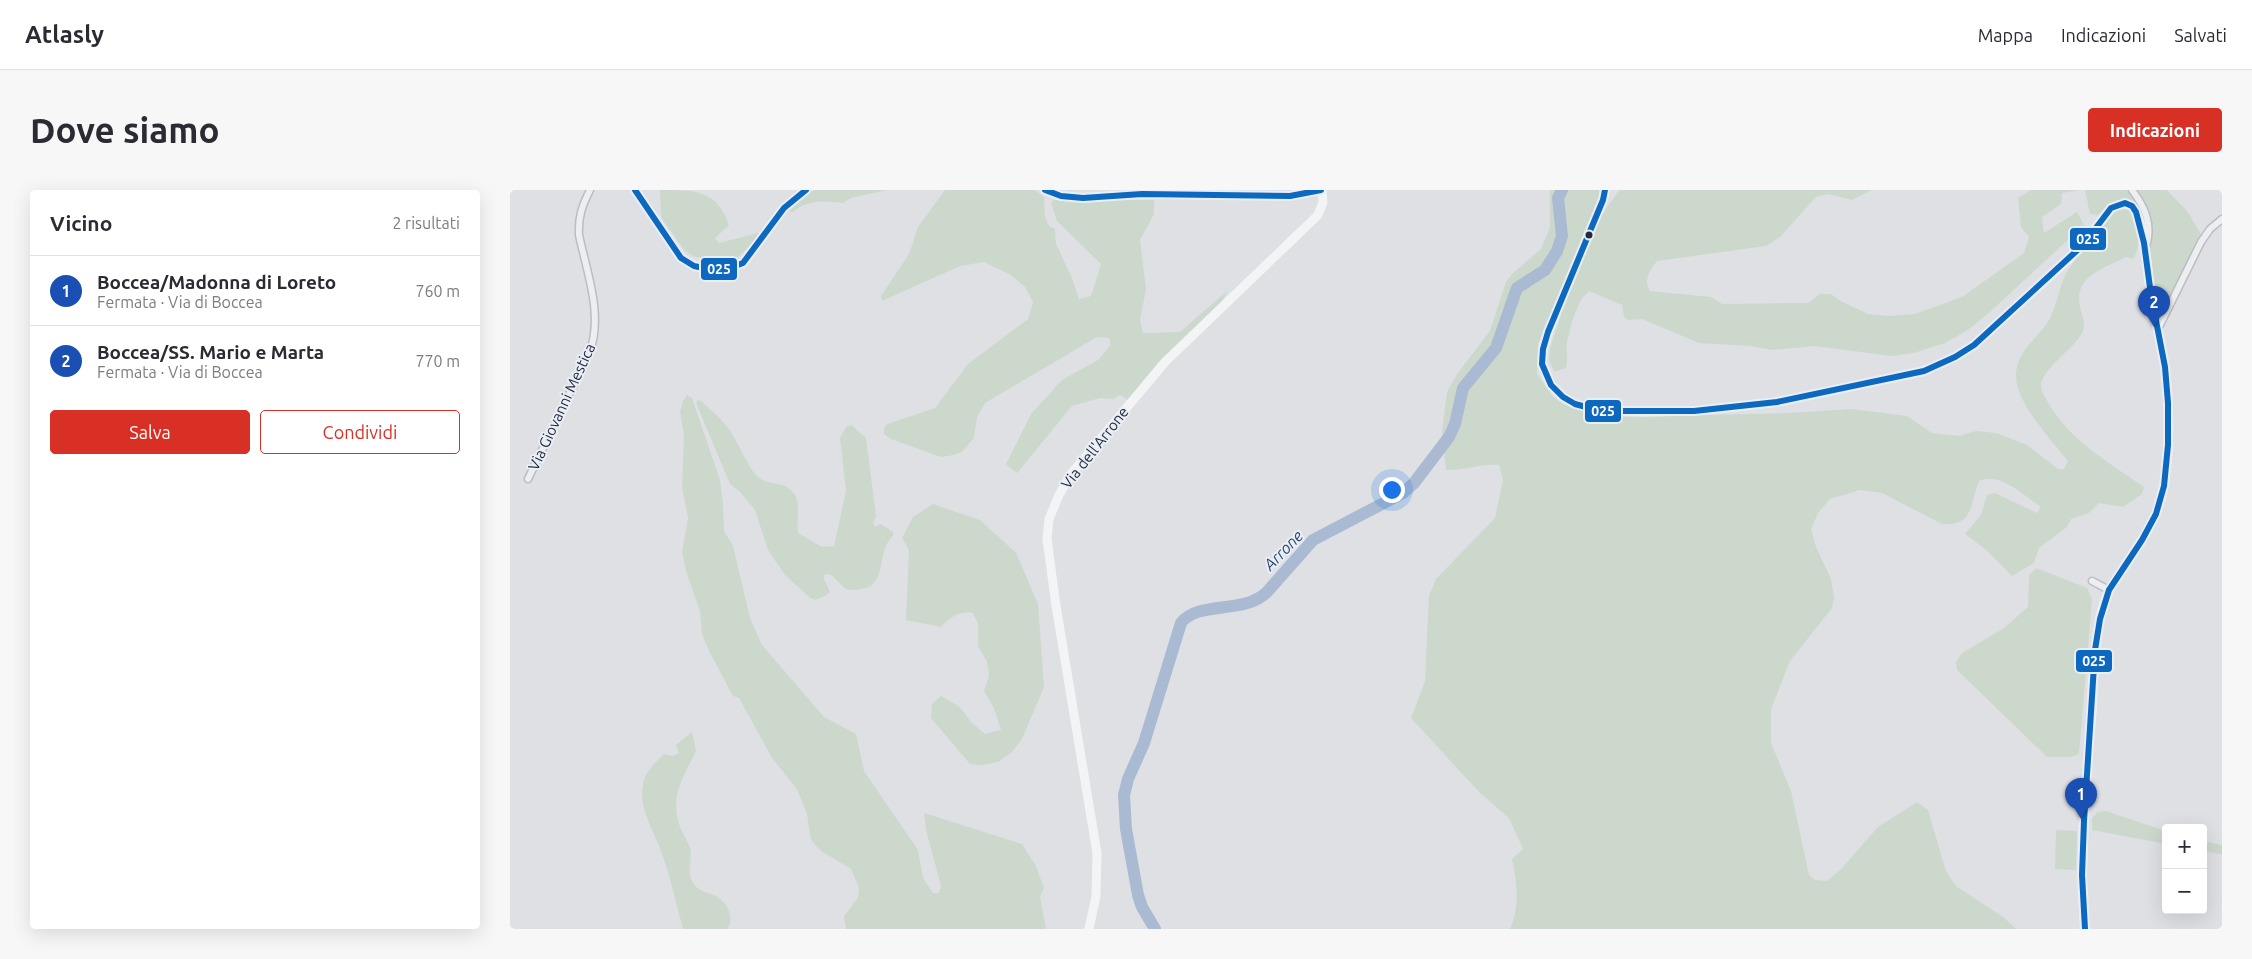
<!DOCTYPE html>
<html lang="it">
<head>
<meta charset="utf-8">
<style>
  :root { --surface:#fff; --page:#f7f7f7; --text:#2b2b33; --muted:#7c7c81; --line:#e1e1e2; --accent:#d93025 }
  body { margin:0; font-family:Ubuntu,sans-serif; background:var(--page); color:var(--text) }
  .controls { position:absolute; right:15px; bottom:15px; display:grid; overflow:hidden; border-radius:5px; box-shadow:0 5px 20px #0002 }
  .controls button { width:45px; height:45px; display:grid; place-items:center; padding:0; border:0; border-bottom:1px solid var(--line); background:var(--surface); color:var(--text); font:25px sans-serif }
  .you { position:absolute; left:881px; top:299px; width:18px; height:18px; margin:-12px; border:4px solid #fff; border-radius:50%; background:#1a73e8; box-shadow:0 0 0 8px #1a73e833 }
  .badge { display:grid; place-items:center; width:32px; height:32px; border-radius:50%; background:var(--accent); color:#fff; font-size:16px; font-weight:700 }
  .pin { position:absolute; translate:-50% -41px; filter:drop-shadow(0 1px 2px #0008) }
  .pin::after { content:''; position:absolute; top:26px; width:18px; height:15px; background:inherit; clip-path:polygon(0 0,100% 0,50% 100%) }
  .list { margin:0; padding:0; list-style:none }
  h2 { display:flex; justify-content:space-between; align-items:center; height:65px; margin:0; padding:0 20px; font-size:21px }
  h2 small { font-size:16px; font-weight:400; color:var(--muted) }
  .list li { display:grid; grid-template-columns:32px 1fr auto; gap:15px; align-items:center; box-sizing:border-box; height:70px; padding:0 20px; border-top:1px solid var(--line) }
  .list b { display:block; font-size:19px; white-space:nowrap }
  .list p { margin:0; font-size:16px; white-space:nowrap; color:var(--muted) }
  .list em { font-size:16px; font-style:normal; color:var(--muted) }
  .actions { display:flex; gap:10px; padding:15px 20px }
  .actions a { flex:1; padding:11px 0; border:1px solid var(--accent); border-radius:5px; text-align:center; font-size:18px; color:var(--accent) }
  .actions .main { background:var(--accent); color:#fff }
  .map { position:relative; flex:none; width:1712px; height:739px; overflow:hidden; border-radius:5px }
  header { display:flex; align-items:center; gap:30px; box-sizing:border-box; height:70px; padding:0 25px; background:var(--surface); border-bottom:1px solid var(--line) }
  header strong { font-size:24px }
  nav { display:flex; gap:28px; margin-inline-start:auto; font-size:18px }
  .intro { display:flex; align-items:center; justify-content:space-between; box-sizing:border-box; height:120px; padding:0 30px }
  h1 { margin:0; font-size:35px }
  .button { padding:12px 22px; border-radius:5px; background:var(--accent); color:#fff; font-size:18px; font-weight:700 }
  main { display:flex; gap:30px; padding:0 30px }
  aside { flex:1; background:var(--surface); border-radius:5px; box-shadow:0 5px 20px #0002 }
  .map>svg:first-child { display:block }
  .green { fill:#cdd8cd }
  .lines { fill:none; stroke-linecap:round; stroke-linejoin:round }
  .river { stroke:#a9bad2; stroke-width:12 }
  .street-casing { stroke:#bbbdc2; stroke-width:9 }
  .street { stroke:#edeef1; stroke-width:6 }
  .secondary { stroke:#f2f4f5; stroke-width:9 }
  .bus-1-casing { stroke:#eaeef5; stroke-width:10 }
  .bus-1 { stroke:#0c69bf; stroke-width:6 }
  .bus-dot { fill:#242b3e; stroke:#eaeef5; stroke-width:2 }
  .labels { text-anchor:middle; stroke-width:4; stroke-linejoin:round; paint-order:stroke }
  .street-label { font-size:15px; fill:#242b3e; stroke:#eaeef5 }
  .water-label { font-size:16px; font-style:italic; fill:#2c4674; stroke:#eaeef5 }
  .line-badge { stroke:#eaeef5; stroke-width:2 }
  .badge-label { font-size:14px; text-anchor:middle; font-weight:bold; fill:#fff }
</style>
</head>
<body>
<header>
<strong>Atlasly</strong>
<nav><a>Mappa</a><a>Indicazioni</a><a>Salvati</a></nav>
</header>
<div class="intro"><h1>Dove siamo</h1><a class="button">Indicazioni</a></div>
<main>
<aside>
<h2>Vicino<small>2 risultati</small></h2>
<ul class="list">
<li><span class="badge" style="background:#1a4fb4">1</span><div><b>Boccea/Madonna di Loreto</b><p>Fermata · Via di Boccea</p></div><em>760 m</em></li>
<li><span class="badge" style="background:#1a4fb4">2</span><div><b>Boccea/SS. Mario e Marta</b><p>Fermata · Via di Boccea</p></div><em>770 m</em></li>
</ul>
<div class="actions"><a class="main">Salva</a><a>Condividi</a></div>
</aside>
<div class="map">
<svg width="1712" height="739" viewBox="0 0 1712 739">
  <rect width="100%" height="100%" fill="#dee0e4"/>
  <path class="green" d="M150 0C185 0 207 0 219 35L205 48 209 53 248 43 247 49 228 67 208 72 183 66 174 60 151 27Z
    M306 0H377L341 8 333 13C314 11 299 9 283 22L279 21 300 2Z
    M435 0H525L534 7 535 27 539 36 545 39 546 54 562 88 569 109 581 106 591 74 547 31 541 13 544 10H644V24L630 50 636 99 630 130 633 143 670 142 717 101 712 112 618 210 610 205 603 209 590 208 562 216 507 283 496 274 521 224 552 190 588 170 601 155 599 148 587 147 475 213 467 227 464 248 452 262 443 265 431 267 381 249 374 244V239L377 234 425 218 458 174 518 129 523 112 515 97 501 85 474 72 450 76 372 111 371 106 399 64 408 37Z
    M1040 0H1089L1090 7 1028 154 1027 184 1043 207 1053 214 1081 223 1116 227 1279 223 1341 219 1397 226 1422 243 1449 246 1466 241 1486 243 1517 255 1548 279H1554L1558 271C1541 249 1505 213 1506 184 1507 158 1532 146 1541 126 1547 113 1549 98 1555 86 1561 72 1599 24 1611 18L1619 20C1628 34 1633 55 1623 69L1616 67C1591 80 1561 87 1571 121 1573 128 1576 136 1572 143 1564 159 1535 176 1531 194 1530 200 1535 206 1537 211 1559 250 1598 272 1634 297L1632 304 1613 317 1589 313 1579 323 1561 329 1557 337 1529 358 1524 373 1502 386 1475 359 1455 344 1471 325 1477 305 1485 303 1527 323 1531 317C1515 306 1489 281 1469 291 1460 313 1464 337 1432 334L1372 303 1350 300 1320 309 1308 323 1301 339 1306 357 1321 389 1324 408 1322 418 1280 471 1261 519V553L1281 601 1299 685 1305 690 1317 691 1331 679 1368 637 1407 612 1418 620 1436 681 1446 696 1493 727 1506 739H1000C1010 717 1007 693 1002 669L1013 659 999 628 969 602 901 528 915 491 919 406 926 389 985 328 993 290 989 275C971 273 954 281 936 280L932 241 937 202 947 184 980 141 996 92 1003 83 1031 59 1040 37Z
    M1110 0H1362L1342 10 1318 4 1306 7 1270 47 1256 56 1147 71C1140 80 1133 90 1140 101L1201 107 1212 114 1298 113 1310 104H1321L1329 110 1358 124 1379 126 1405 124 1452 107 1514 63 1519 47 1511 37 1508 8 1521 0H1570L1552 3 1551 14 1532 27 1534 43 1567 22 1574 35 1481 121 1458 140 1435 153 1404 163 1381 166 1305 156 1263 160 1240 156 1189 153 1132 129 1118 130 1114 127 1112 115 1079 101C1067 110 1060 138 1057 153 1056 161 1058 169 1056 178L1044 182 1039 169 1040 158C1058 106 1074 42 1110 0Z
    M1575 0H1619L1629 10V18C1612 9 1602 11 1588 25L1580 24Z
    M1626 0H1657L1677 21 1691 44 1650 127C1644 107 1640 84 1640 62 1639 34 1646 26 1626 0Z
    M177 205 182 208 210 290 213 314 214 341 223 356 240 428 252 455 314 527 346 544 354 581 408 660 413 688 423 703H429L431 696 416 640 414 623 512 654 526 676 534 698 530 707 536 739H336L334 726 348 708 349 698 341 679 311 661 301 650 297 624 287 599 262 568 229 508 223 506 199 461 192 444 190 421 176 381 172 362 178 328 172 297 174 245 170 222 173 211Z
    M188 210 191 211C201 220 213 230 220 241 230 255 235 272 246 285 256 297 276 289 285 305 291 316 286 331 288 343L312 357 324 356 336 301 330 248 336 237 341 235 356 248 366 326 363 333 365 337 371 334 383 342V346C366 360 378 395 352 399 347 400 341 401 336 399 329 395 326 386 318 384L314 385V389L320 402 315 406 305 410 299 407 275 385 258 360 245 320 231 303 220 294 186 213Z
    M423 314 470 330 506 363 528 414 534 497 512 549 502 562 488 572 473 575 460 574 421 528 422 514 431 506 450 517 461 532 475 544 491 540 484 518 474 501 479 486 477 472 468 456V434L463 423C448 421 441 427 431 437L396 430 399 360 392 348 403 327Z
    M1526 378 1577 398 1582 409 1569 564 1561 567H1537L1447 480 1446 472 1452 463 1494 438 1518 417 1519 385Z
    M182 542 186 561C173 589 159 605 170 637 173 644 177 650 180 658 183 668 177 678 181 688 186 701 193 701 204 705 216 710 226 728 217 739H173C166 713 160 686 151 661 144 641 128 618 133 595 135 581 145 573 154 564L163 566 169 563 166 555Z
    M1596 621 1656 641V654L1582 640V628L1588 622Z
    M1546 640 1567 641 1566 680 1545 679Z
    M1693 651 1712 655V665L1693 660Z"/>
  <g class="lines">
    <path class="river" d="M645 739 632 717 628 705 616 639 614 605 618 589 634 553 671 433C688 410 734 425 757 402L803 350 893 303 904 293 939 247 945 234 953 198 986 158 1007 98 1035 80 1047 61 1052 46 1048 8 1052 0"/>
    <g class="street-casing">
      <path id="street" d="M1622 0C1635 17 1643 35 1636 56
        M1648 139 1691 52 1700 39 1712 29
        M18 289 80 161C93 124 77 83 69 45 68 27 72 16 80 0
        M1582 391 1599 400"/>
    </g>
    <use href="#street" class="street"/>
    <path class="secondary" d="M125 0 171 68 184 76 203 80 220 78 233 73 274 18 296 0
      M535 0 551 6 573 8 632 4 780 6 811 0
      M1095 0 1093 10 1038 142 1033 159 1032 174 1041 195 1053 207 1065 214 1091 221 1137 222 1184 221 1267 212 1414 181 1445 167 1464 155 1557 71 1573 55 1601 18 1615 13C1620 15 1624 17 1626 22 1636 40 1638 92 1643 115 1647 139 1654 162 1656 186 1660 220 1660 262 1654 296 1648 335 1619 367 1599 400 1582 437 1585 483 1582 523 1576 595 1568 667 1575 739
      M579 739 586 706 587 663 546 416 537 349 539 329 549 305 561 284 655 172 808 25 813 12 812 0"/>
    <g class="bus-1-casing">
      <path id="bus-1" d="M125 0 171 68 184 76 203 80 220 78 233 73 274 18 296 0
        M535 0 551 6 573 8 632 4 780 6 811 0
        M1095 0 1093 10 1038 142 1033 159 1032 174 1041 195 1053 207 1065 214 1091 221H1184L1267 212 1414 181 1445 167 1464 155 1573 55 1601 18 1615 13 1622 16 1626 22 1634 53 1641 105 1655 177 1658 213V255L1654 296 1646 324 1632 350 1599 400 1590 429 1585 460 1574 631 1572 685 1575 739"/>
    </g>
    <use href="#bus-1" class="bus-1"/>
  </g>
  <circle class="bus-dot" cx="1079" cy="45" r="4.5"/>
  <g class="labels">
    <g class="street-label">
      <text transform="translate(52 217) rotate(-65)" y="5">Via Giovanni Mestica</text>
      <text transform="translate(585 258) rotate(-52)" y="5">Via dell'Arrone</text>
    </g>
    <g class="water-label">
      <text transform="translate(773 360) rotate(-46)" y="6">Arrone</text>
    </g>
  </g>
  <g class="line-badge">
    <rect x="1559" y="37" width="38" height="24" rx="5" fill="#0c69bf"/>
    <rect x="190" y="67" width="38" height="24" rx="5" fill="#0c69bf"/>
    <rect x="1074" y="209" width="38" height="24" rx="5" fill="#0c69bf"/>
    <rect x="1565" y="459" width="38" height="24" rx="5" fill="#0c69bf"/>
  </g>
  <g class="badge-label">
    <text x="1578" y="54">025</text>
    <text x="209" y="84">025</text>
    <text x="1093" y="226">025</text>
    <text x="1584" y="476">025</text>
  </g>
</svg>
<div class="controls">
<button>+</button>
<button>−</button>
</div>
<div class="you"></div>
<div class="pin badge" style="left:1571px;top:629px;background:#1a4fb4">1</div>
<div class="pin badge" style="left:1644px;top:137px;background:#1a4fb4">2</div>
</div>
</main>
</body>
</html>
